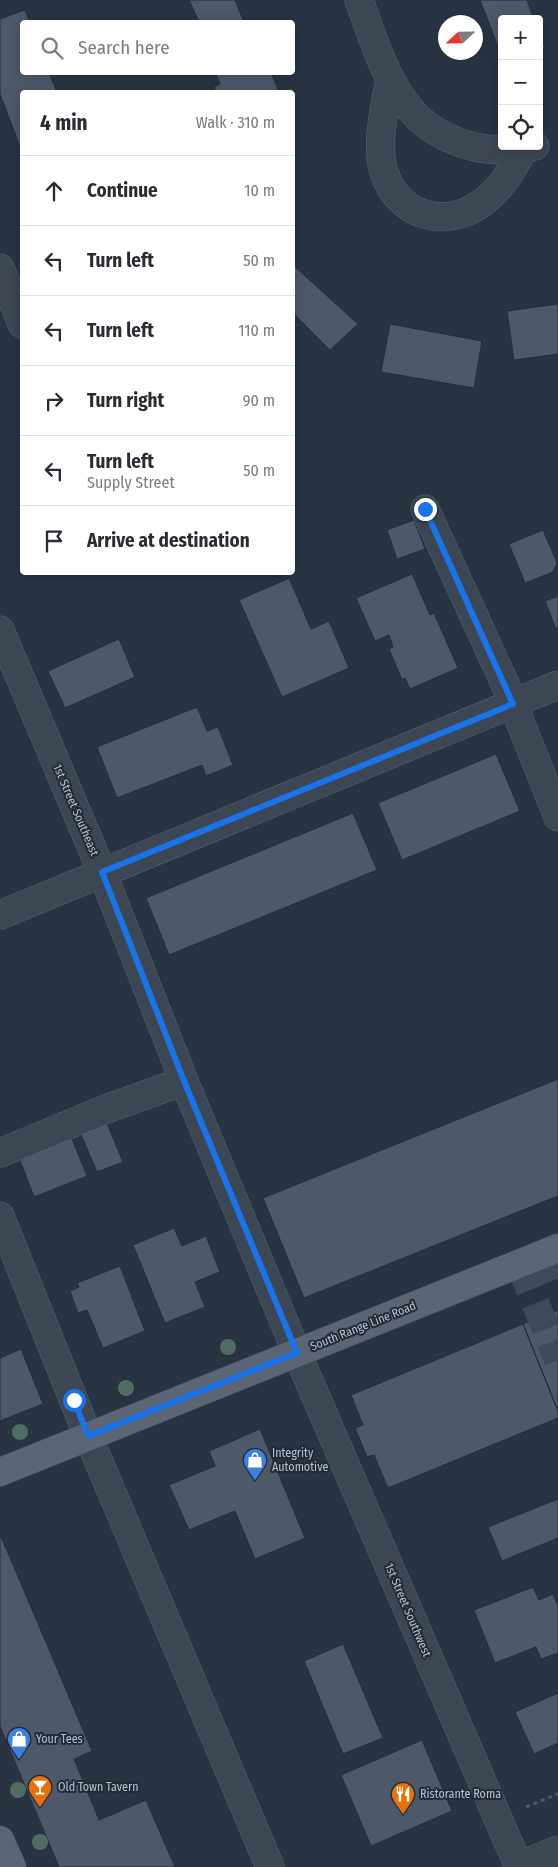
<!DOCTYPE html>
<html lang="en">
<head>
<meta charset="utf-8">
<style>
  :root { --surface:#fff; --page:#f2f2f3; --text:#2b2b33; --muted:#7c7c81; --line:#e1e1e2 }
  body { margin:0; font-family:"Fira Sans Condensed",sans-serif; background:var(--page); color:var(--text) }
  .controls { position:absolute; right:15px; top:15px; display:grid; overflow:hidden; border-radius:5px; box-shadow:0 2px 12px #0003 }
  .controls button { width:45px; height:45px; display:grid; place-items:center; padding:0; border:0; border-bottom:1px solid var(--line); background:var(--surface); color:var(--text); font:25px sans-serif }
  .compass { position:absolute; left:438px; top:15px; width:45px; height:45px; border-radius:50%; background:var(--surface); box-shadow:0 2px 12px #0003; rotate:248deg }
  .stop { position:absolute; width:15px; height:15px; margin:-11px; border:4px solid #1a73e8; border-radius:50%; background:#fff }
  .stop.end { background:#1a73e8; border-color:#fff; box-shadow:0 1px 5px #0008 }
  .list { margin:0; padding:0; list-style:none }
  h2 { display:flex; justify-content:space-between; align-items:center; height:65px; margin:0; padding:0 20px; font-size:21px }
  h2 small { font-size:16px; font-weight:400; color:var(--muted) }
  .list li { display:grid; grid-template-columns:32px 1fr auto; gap:15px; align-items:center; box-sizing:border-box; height:70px; padding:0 20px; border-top:1px solid var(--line) }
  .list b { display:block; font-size:19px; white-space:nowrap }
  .list p { margin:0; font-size:16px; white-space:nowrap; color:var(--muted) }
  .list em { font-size:16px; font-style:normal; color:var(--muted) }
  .icon { flex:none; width:28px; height:28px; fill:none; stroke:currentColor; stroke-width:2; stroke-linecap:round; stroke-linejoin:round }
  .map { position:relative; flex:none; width:558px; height:1867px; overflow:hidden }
  .search { position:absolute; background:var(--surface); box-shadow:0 2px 12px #0003; left:20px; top:20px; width:275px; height:55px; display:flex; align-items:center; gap:12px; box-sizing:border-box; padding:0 18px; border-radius:5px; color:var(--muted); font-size:19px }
  .panel { position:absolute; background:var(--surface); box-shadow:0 2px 12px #0003; left:20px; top:90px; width:275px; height:485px; border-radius:5px }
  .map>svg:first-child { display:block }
  .building { fill:#4d5869; stroke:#242d3a }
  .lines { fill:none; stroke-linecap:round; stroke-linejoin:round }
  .minor-tunnel { stroke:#3f4958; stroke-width:28; stroke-dasharray:28 14; stroke-linecap:butt }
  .minor-casing { stroke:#5b6470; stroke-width:29 }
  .major-casing { stroke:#474f5c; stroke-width:29 }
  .path { stroke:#495e60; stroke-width:3; stroke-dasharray:4 4; stroke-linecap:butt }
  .minor { stroke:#3d4653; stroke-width:28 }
  .major { stroke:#5b6573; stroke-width:28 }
  .tree { fill:#516d62 }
  .route { stroke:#1a73e8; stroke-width:6 }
  .labels { text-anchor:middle; stroke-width:4; stroke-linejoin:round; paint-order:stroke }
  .street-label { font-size:12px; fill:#bac1cc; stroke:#212b38 }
  .poi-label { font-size:12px; fill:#bac1cc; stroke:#212b38; text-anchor:start }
</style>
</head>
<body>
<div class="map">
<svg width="558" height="1867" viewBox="0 0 558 1867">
  <rect width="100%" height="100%" fill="#293443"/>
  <path class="building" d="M189 0H235L244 22H199Z
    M480 0H527L534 19H502V57Z
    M25 10 30 22H22V72H49L57 92H22V152L0 94V19Z
    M539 32 545 48 539 50Z
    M215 72H271L279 92H216L214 87 220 84Z
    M293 265 358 324 330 350 292 312Z
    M558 304V354L514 360 507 311Z
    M390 324 482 341 474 388 381 372Z
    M414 520 425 549 397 559 387 530Z
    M543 530 557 563 553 572 525 583 509 544Z
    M412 574 430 615 434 613 458 668 410 689 405 678 402 680 389 649 393 647 389 635 375 641 356 598Z
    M289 578 311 629 329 621 349 668 282 697 239 600Z
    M558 596V628L556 629 545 601Z
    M119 639 135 677 65 708 48 671Z
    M197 707 207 731 218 727 233 765 206 776 202 765 117 798 97 747Z
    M496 754 520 811 402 860 378 803Z
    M353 813 377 870 169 955 146 898Z
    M558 1079V1196L304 1298 263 1198Z
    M106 1121 123 1162 97 1172 80 1132Z
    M70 1134 87 1176 34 1197 18 1155Z
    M174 1228 182 1246 206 1236 220 1272 195 1282 205 1307 165 1323 133 1245Z
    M120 1266 145 1331 103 1348 87 1310 78 1313 70 1291 79 1287 77 1283Z
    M558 1310V1411L523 1324Z
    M523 1324 558 1411V1418L388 1488 374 1455 367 1457 355 1428 363 1425 351 1395Z
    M21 1349 43 1404 0 1421V1358Z
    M260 1429 305 1538 255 1559 235 1511 189 1530 169 1485 215 1466 209 1451Z
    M558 1499V1538L502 1561 488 1527Z
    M0 1534 92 1751 74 1759 99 1820 146 1800 175 1867H59L0 1726Z
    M533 1587 539 1600 553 1594 558 1606V1653L541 1659 536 1647 495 1663 474 1610Z
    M343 1644 383 1738 343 1754 304 1661Z
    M558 1693V1743L534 1754 515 1712Z
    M422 1740 452 1811 371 1846 341 1775Z"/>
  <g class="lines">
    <path class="minor-tunnel" d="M544 1254 558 1291
      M520 1264 558 1360"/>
    <g class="minor-casing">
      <path id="minor" d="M359 0C372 35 383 74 406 104 435 143 490 158 535 146
        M390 78C385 110 373 150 387 180 406 222 455 228 488 198 504 185 513 167 524 149
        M0 268 22 324
        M425 509 506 686 558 817
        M0 630 102 872 184 1081 297 1353 519 1867
        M0 915 558 685
        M0 1153 106 1109 184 1081
        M0 1216 88 1436 270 1867
        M517 1867 558 1850"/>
    </g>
    <g class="major-casing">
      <path id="major" d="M0 1472 558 1248
        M0 1840 12 1867"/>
    </g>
    <path class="path" d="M526 1807 558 1794"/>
    <use href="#minor" class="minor"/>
    <use href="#major" class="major"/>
  </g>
  <g class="tree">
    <circle cx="228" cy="1347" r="8"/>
    <circle cx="126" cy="1388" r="8"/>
    <circle cx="20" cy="1432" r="8"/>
    <circle cx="18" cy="1790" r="8"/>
    <circle cx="40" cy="1842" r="8"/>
  </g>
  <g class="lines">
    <path class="route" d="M74 1400 88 1436 297 1353 184 1081 102 872 513 704 425 509"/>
  </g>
  <defs>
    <g id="shop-pin" transform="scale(1.25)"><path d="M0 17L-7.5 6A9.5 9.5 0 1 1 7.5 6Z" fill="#3f7fe0" stroke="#212b38"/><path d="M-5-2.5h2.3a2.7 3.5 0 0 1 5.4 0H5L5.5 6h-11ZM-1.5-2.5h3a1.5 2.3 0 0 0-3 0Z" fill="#fff"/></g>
    <g id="bar-pin" transform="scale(1.25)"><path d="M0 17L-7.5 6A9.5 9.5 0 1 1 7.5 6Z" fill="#e8710a" stroke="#212b38"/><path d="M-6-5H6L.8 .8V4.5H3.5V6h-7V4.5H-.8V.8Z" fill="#fff"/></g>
    <g id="restaurant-pin" transform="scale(1.25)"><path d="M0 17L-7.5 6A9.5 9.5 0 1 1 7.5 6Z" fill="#e8710a" stroke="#212b38"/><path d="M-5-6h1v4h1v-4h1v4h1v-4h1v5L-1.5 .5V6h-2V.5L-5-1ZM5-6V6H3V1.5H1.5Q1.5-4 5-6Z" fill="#fff"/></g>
  </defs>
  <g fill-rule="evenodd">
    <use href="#shop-pin" x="255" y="1460"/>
    <use href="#shop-pin" x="19" y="1739"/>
    <use href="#bar-pin" x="40" y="1787"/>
    <use href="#restaurant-pin" x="403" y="1794"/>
  </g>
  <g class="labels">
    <g class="street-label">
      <text transform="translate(76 810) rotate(67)" y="4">1st Street Southeast</text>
      <text transform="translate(363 1326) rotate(-22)" y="4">South Range Line Road</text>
      <text transform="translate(408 1610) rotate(67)" y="4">1st Street Southwest</text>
    </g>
    <g class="poi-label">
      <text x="272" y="1457">Integrity<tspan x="272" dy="14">Automotive</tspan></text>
      <text x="36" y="1743">Your Tees</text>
      <text x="58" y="1791">Old Town Tavern</text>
      <text x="420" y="1798">Ristorante Roma</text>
    </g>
  </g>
</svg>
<div class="controls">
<button>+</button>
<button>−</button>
<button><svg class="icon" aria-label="locate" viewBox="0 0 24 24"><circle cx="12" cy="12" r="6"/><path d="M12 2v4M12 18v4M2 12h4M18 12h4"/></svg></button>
</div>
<svg class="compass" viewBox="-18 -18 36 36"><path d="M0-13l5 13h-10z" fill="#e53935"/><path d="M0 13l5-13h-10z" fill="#7c7c81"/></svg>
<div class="stop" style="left:74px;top:1400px"></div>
<div class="stop end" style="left:425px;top:509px"></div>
<div class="search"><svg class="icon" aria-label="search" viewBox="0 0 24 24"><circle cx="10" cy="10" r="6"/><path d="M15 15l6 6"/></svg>Search here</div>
<section class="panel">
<h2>4 min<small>Walk · 310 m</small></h2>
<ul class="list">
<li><svg class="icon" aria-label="ahead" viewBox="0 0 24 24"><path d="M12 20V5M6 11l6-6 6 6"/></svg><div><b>Continue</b></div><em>10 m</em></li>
<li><svg class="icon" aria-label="left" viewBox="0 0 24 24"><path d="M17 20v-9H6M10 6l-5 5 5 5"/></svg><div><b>Turn left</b></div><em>50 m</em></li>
<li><svg class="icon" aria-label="left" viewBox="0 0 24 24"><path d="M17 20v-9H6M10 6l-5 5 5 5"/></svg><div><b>Turn left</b></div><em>110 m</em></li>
<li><svg class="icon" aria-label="right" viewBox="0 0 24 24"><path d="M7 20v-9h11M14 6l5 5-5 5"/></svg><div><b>Turn right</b></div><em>90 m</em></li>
<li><svg class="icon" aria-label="left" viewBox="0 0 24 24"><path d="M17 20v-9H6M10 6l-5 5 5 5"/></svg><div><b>Turn left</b><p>Supply Street</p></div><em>50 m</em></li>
<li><svg class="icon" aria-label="arrive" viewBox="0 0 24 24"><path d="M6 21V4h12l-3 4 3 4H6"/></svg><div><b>Arrive at destination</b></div></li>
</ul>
</section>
</div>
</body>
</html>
